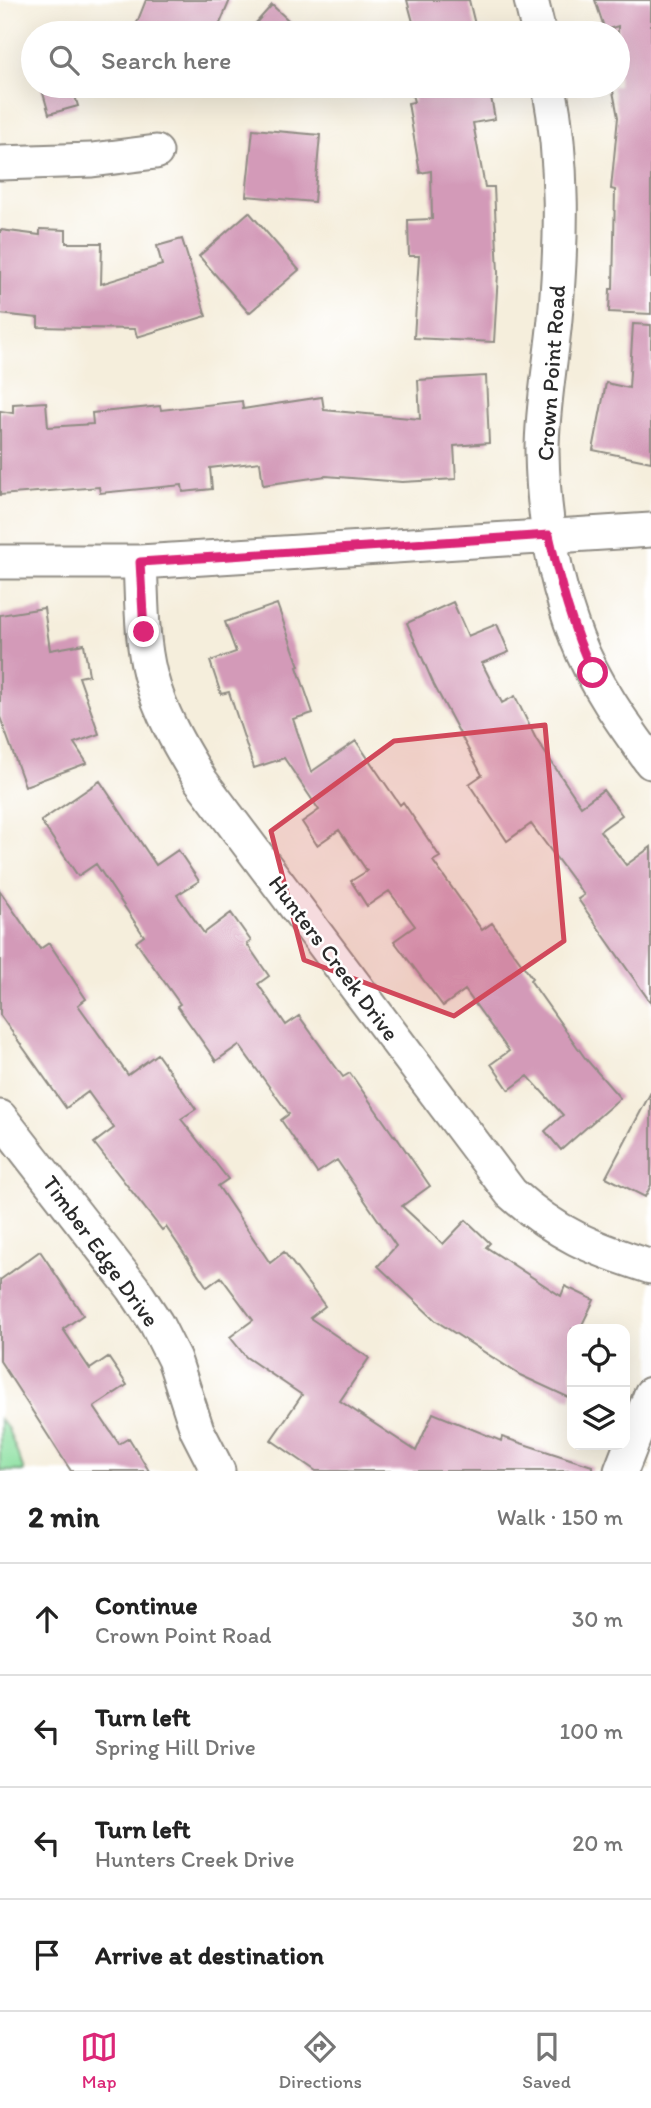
<!DOCTYPE html>
<html lang="en">
<head>
<meta charset="utf-8">
<style>
  :root { --surface:#fff; --page:#f2f2f2; --text:#222; --muted:#767676; --line:#e0e0e0; --accent:#db2777 }
  body { margin:0; font-family:Itim,sans-serif; background:var(--page); color:var(--text) }
  .controls { position:absolute; right:21px; bottom:21px; display:grid; overflow:hidden; border-radius:14px; box-shadow:0 7px 28px #0002 }
  .controls button { width:63px; height:63px; display:grid; place-items:center; padding:0; border:0; border-bottom:2px solid var(--line); background:var(--surface); color:var(--text); font:35px sans-serif }
  .stop { position:absolute; width:21px; height:21px; margin:-16px; border:5px solid #db2777; border-radius:50%; background:#fff }
  .stop.end { background:#db2777; border-color:#fff; box-shadow:0 2px 7px #0008 }
  .list { margin:0; padding:0; list-style:none }
  h2 { display:flex; justify-content:space-between; align-items:center; height:91px; margin:0; padding:0 28px; font-size:30px }
  h2 small { font-size:23px; font-weight:400; color:var(--muted) }
  .list li { display:grid; grid-template-columns:46px 1fr auto; gap:21px; align-items:center; box-sizing:border-box; height:112px; padding:0 28px; border-top:2px solid var(--line) }
  .list b { display:block; font-size:26px; white-space:nowrap }
  .list p { margin:0; font-size:23px; white-space:nowrap; color:var(--muted) }
  .list em { font-size:23px; font-style:normal; color:var(--muted) }
  .icon { flex:none; width:38px; height:38px; fill:none; stroke:currentColor; stroke-width:2; stroke-linecap:round; stroke-linejoin:round }
  .map { position:relative; flex:none; width:651px; height:1471px; overflow:hidden }
  .search { position:absolute; background:var(--surface); box-shadow:0 7px 28px #0002; left:21px; right:21px; top:21px; height:77px; display:flex; align-items:center; gap:18px; box-sizing:border-box; padding:0 24px; border-radius:38px; color:var(--muted); font-size:26px }
  .sheet { height:539px; background:var(--surface) }
  nav { display:flex; justify-content:space-around; align-items:center; box-sizing:border-box; height:98px; border-top:2px solid var(--line); background:var(--surface); font-size:19px; color:var(--muted) }
  nav a { display:grid; justify-items:center; gap:4px }
  nav .on { color:var(--accent) }
  .map>svg:first-child { display:block }
  .green { fill:#8ce0a1; stroke:#5c8666; stroke-width:2 }
  .building { fill:#d39ab8 }
  .lines { fill:none; stroke-linecap:round; stroke-linejoin:round }
  .minor-casing { stroke:#908c84; stroke-width:37 }
  .minor { stroke:#fff; stroke-width:33 }
  .route { stroke:#db2777; stroke-width:9 }
  .marked { fill:#d1495b; fill-opacity:0.2; stroke:#d1495b; stroke-width:5; stroke-linejoin:round }
  .labels { text-anchor:middle; stroke-width:5; stroke-linejoin:round; paint-order:stroke }
  .street-label { font-size:23px; fill:#2b2b2b; stroke:#fff }
</style>
</head>
<body>
<div class="map">
<svg width="651" height="1471" viewBox="0 0 651 1471">
  <rect width="100%" height="100%" fill="#fff"/>
  <filter id="ink" filterUnits="userSpaceOnUse"><feTurbulence type="fractalNoise" baseFrequency=".0143" numOctaves="2"/><feDisplacementMap in="SourceGraphic" scale="14" xChannelSelector="R" yChannelSelector="G"/><feConvolveMatrix kernelMatrix="1 2 1 2 8 2 1 2 1" color-interpolation-filters="sRGB"/></filter>
  <filter id="wash" filterUnits="userSpaceOnUse"><feTurbulence type="fractalNoise" baseFrequency=".00686" numOctaves="4" result="noise"/><feDisplacementMap in="SourceGraphic" scale="28" xChannelSelector="R" yChannelSelector="G"/><feGaussianBlur stdDeviation="1.57" result="paint"/><feColorMatrix in="noise" values="0 0 0 0 0 0 0 0 0 0 0 0 0 0 0 0 0 1.4 0 .05"/><feComposite in="paint" operator="in"/></filter>
  <g filter="url(#wash)">
    <rect width="100%" height="100%" fill="#f5eedc"/>
    <path class="green" d="M0 1419 8 1429 24 1471H0Z"/>
    <g id="blocks">
      <path class="building" d="M146 0H230L216 33H133Z
        M407 0H469L477 33H416Z
        M595 0H651V314L609 312 610 289H613L615 190 611 189 618 117 612 86H618V26L605 30Z
        M272 5 302 33H247Z
        M41 86H72L78 106 49 114Z
        M410 86H489L495 119 473 123 485 187H494L498 273 494 342 414 338 419 256H409L408 220 432 219 431 171 420 173 408 103 414 102Z
        M253 129 320 135 314 202 246 196Z
        M249 212 299 270 249 313 199 256Z
        M40 229 66 230V243H102L101 284 162 265 157 246 182 239 206 316 137 337 135 329 38 327V318L0 314V230L40 235Z
        M633 324 651 325V462L593 450 606 383 629 388Z
        M486 376 489 443 454 446 456 479 402 482 326 476 263 485 260 462 210 468 212 489 183 492 182 485 100 493 99 487 0 495V411L13 413V404L46 402 48 427 93 424 92 413 160 406 161 410 242 401 243 409 322 397 324 410 420 419 418 380Z
        M453 602 468 636 497 624 509 652 482 663 502 703 515 696 536 739 581 806 603 790 622 815 600 831 626 865 651 847V1003L578 899 584 895 531 824 507 841 469 784 482 775 434 685 407 623Z
        M277 604 299 666 297 667 313 713 293 719 311 772 356 741 400 805 403 802 440 857 433 861 482 930 492 923 532 978 530 980 585 1058 620 1098 561 1150 545 1131 563 1115 528 1076 509 1090 491 1064 509 1051 465 990 443 1006 394 941 415 926 389 891 367 906 351 881 367 871 339 830 317 845 302 822 319 810 284 758 254 768 229 692 221 694 210 661 236 652 225 622Z
        M44 608 50 650 84 644 89 675 79 677 99 734 74 743 87 763 25 786 0 717V615Z
        M100 781 156 865 178 850 199 881 177 895 204 933 231 913 251 941 247 944 269 976 258 984 286 1025 299 1016 343 1077 350 1073 394 1136 395 1135 430 1186 402 1206 443 1244 466 1220 490 1243 486 1247 561 1296 565 1286 594 1300 580 1329H572V1399L520 1375 436 1321 378 1266 396 1246 337 1160 317 1173 281 1120 289 1114 239 1045 216 1061 177 1006 180 1004 136 942 144 936 96 864 78 876 41 821Z
        M0 891 40 949 49 943 86 999 78 1005 128 1075 157 1054 196 1109 181 1119 228 1179 218 1186 270 1263 284 1252 325 1306 310 1318 369 1358 340 1401 416 1451 433 1413 501 1441 502 1437 592 1466V1471H316L271 1440 302 1395 246 1357 230 1337 253 1320 221 1277 207 1287 166 1227 162 1230 94 1143 114 1128 88 1092 66 1108 0 1015Z
        M651 1092V1185L645 1197 606 1177Z
        M40 1251 83 1315 63 1329 90 1369 108 1357 127 1385 94 1407 119 1444 129 1438 149 1471H71L0 1361V1280Z"/>
    </g>
  </g>
  <g filter="url(#ink)">
    <use href="#blocks" fill-opacity="0" stroke="#908c84" stroke-width="2"/>
    <g class="lines">
      <g class="minor-casing">
        <path id="minor" d="M531 0 539 33
          M549 86C564 163 562 241 555 319 551 363 542 407 542 451 543 514 554 580 577 639 594 683 623 724 651 762
          M0 163 92 160 156 152
          M0 562H140L651 530
          M140 562C142 599 141 638 150 674 160 713 180 747 201 781L511 1193C558 1235 592 1248 651 1267
          M0 1117 133 1288 156 1323 174 1359 197 1430 218 1471
          M621 1471 651 1394"/>
      </g>
      <use href="#minor" class="minor"/>
    </g>
  </g>
  <g class="lines" filter="url(#ink)">
    <path class="route" d="M144 632 140 562 549 535C560 583 572 629 593 673"/>
  </g>
  <path class="marked" d="M545 725 564 941 454 1016 304 960 271 831 394 741Z"/>
  <g class="labels">
    <g class="street-label">
      <text transform="translate(551 373) rotate(-86)" y="8">Crown Point Road</text>
      <text transform="translate(334 958) rotate(53)" y="8">Hunters Creek Drive</text>
      <text transform="translate(101 1251) rotate(54)" y="8">Timber Edge Drive</text>
    </g>
  </g>
</svg>
<div class="controls">
<button><svg class="icon" aria-label="locate" viewBox="0 0 24 24"><circle cx="12" cy="12" r="6"/><path d="M12 2v4M12 18v4M2 12h4M18 12h4"/></svg></button>
<button><svg class="icon" aria-label="layers" viewBox="0 0 24 24"><path d="M12 4l9 5-9 5-9-5zM3 14l9 5 9-5"/></svg></button>
</div>
<div class="stop" style="left:593px;top:673px"></div>
<div class="stop end" style="left:144px;top:632px"></div>
<div class="search"><svg class="icon" aria-label="search" viewBox="0 0 24 24"><circle cx="10" cy="10" r="6"/><path d="M15 15l6 6"/></svg>Search here</div>
</div>
<section class="sheet">
<h2>2 min<small>Walk · 150 m</small></h2>
<ul class="list">
<li><svg class="icon" aria-label="ahead" viewBox="0 0 24 24"><path d="M12 20V5M6 11l6-6 6 6"/></svg><div><b>Continue</b><p>Crown Point Road</p></div><em>30 m</em></li>
<li><svg class="icon" aria-label="left" viewBox="0 0 24 24"><path d="M17 20v-9H6M10 6l-5 5 5 5"/></svg><div><b>Turn left</b><p>Spring Hill Drive</p></div><em>100 m</em></li>
<li><svg class="icon" aria-label="left" viewBox="0 0 24 24"><path d="M17 20v-9H6M10 6l-5 5 5 5"/></svg><div><b>Turn left</b><p>Hunters Creek Drive</p></div><em>20 m</em></li>
<li><svg class="icon" aria-label="arrive" viewBox="0 0 24 24"><path d="M6 21V4h12l-3 4 3 4H6"/></svg><div><b>Arrive at destination</b></div></li>
</ul>
</section>
<nav>
<a class="on"><svg class="icon" aria-label="map" viewBox="0 0 24 24"><path d="M3 6l6-2 6 2 6-2v14l-6 2-6-2-6 2zM9 4v14M15 6v14"/></svg>Map</a>
<a><svg class="icon" aria-label="directions" viewBox="0 0 24 24"><path d="M12 3l9 9-9 9-9-9zM9 14v-3h6M13 9l2 2-2 2"/></svg>Directions</a>
<a><svg class="icon" aria-label="saved" viewBox="0 0 24 24"><path d="M7 4h10v16l-5-4-5 4z"/></svg>Saved</a>
</nav>
</body>
</html>
